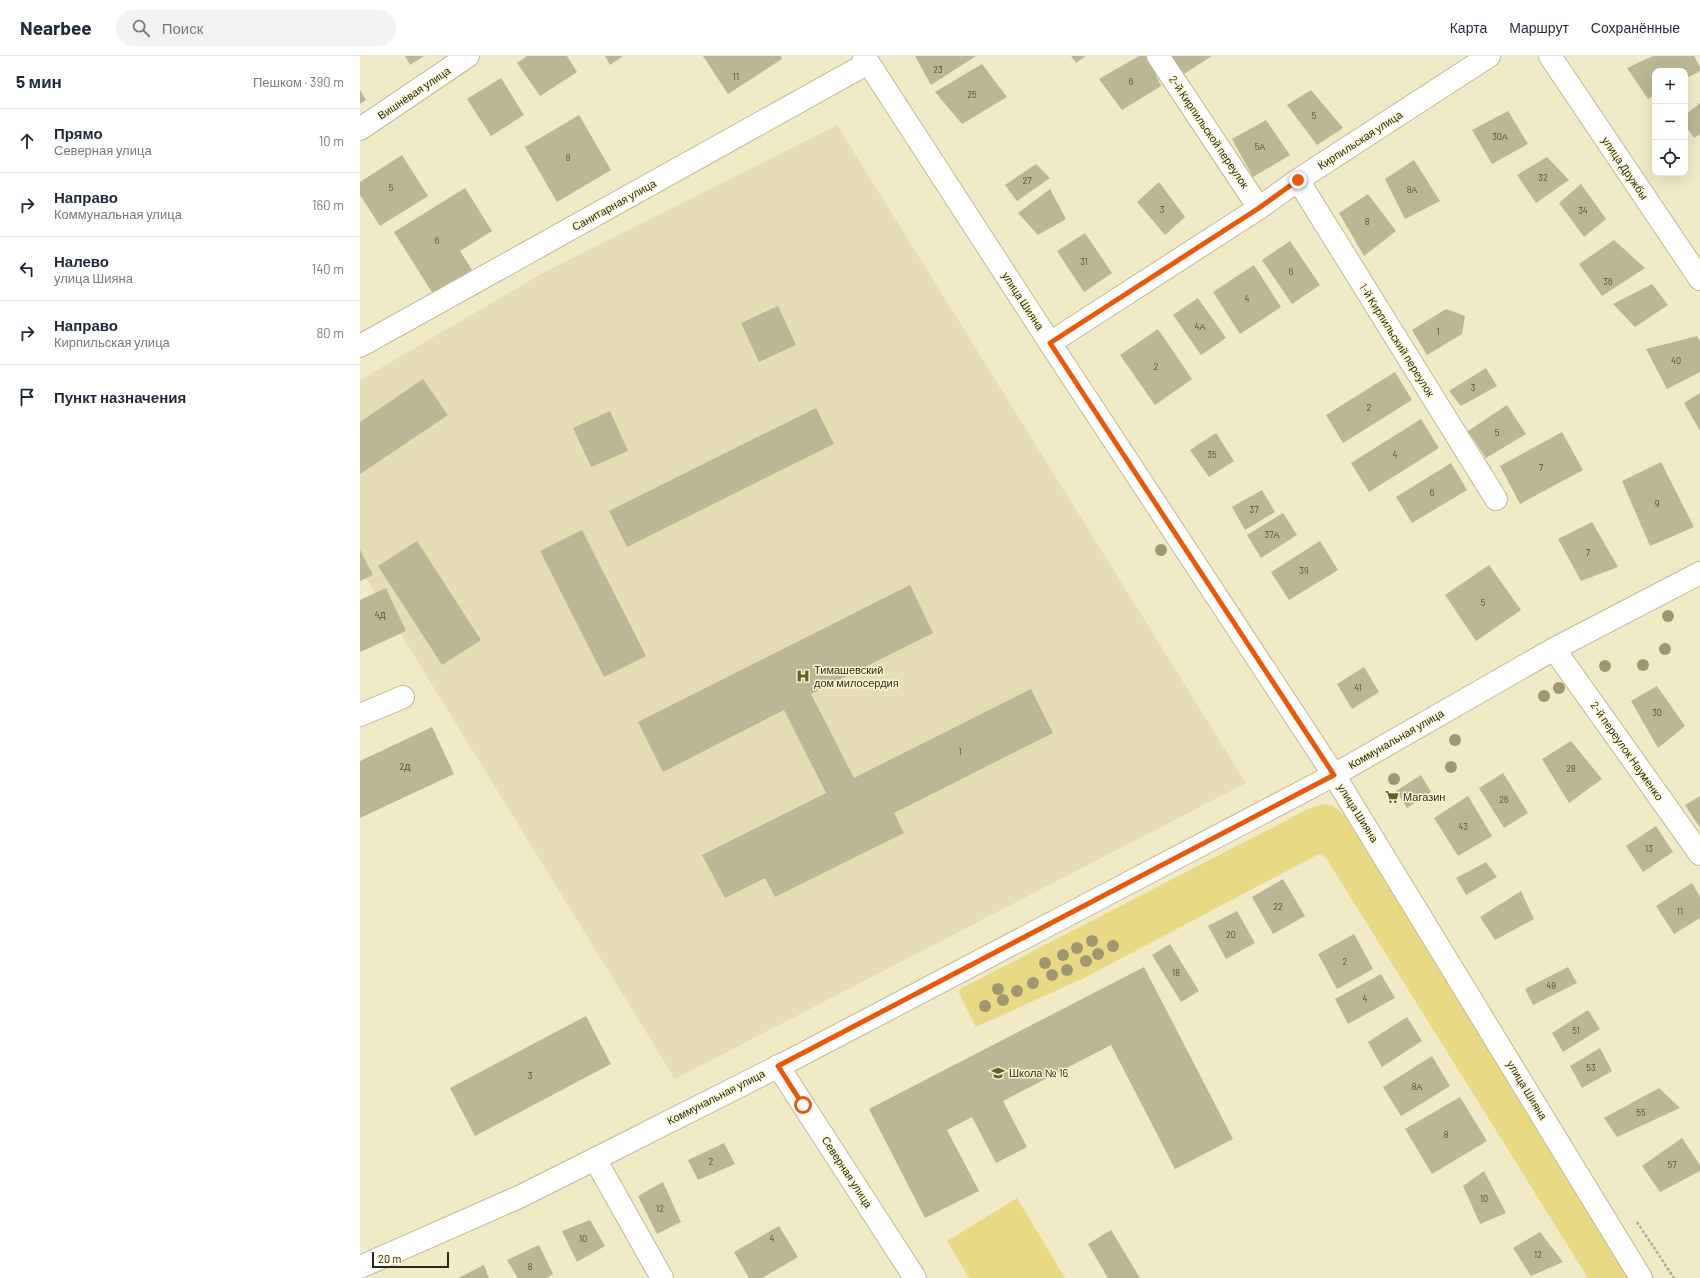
<!DOCTYPE html>
<html lang="ru">
<head>
<meta charset="utf-8">
<style>
  :root { --surface:#fff; --page:#f2f2f3; --text:#1f2937; --muted:#747a83; --line:#e0e1e3 }
  body { margin:0; font-family:Barlow,sans-serif; background:var(--page); color:var(--text) }
  .controls { position:absolute; right:12px; top:12px; display:grid; overflow:hidden; border-radius:8px; box-shadow:0 4px 16px #0002 }
  .controls button { width:36px; height:36px; display:grid; place-items:center; padding:0; border:0; border-bottom:1px solid var(--line); background:var(--surface); color:var(--text); font:20px sans-serif }
  .scale { position:absolute; left:12px; bottom:10px; width:77px; box-sizing:border-box; padding-left:4px; border:2px solid #2a281b; border-top:0; font-size:11px; line-height:14px; white-space:nowrap; color:#2a281b; -webkit-text-stroke:3px #fdf8d4; paint-order:stroke }
  .stop { position:absolute; width:12px; height:12px; margin:-9px; border:3px solid #ea580c; border-radius:50%; background:#fff }
  .stop.end { background:#ea580c; border-color:#fff; box-shadow:0 1px 4px #0008 }
  .list { margin:0; padding:0; list-style:none }
  h2 { display:flex; justify-content:space-between; align-items:center; height:52px; margin:0; padding:0 16px; font-size:17px }
  h2 small { font-size:13px; font-weight:400; color:var(--muted) }
  .list li { display:grid; grid-template-columns:26px 1fr auto; gap:12px; align-items:center; box-sizing:border-box; height:64px; padding:0 16px; border-top:1px solid var(--line) }
  .list b { display:block; font-size:15px; white-space:nowrap }
  .list p { margin:0; font-size:13px; white-space:nowrap; color:var(--muted) }
  .list em { font-size:13px; font-style:normal; color:var(--muted) }
  .icon { flex:none; width:22px; height:22px; fill:none; stroke:currentColor; stroke-width:2; stroke-linecap:round; stroke-linejoin:round }
  .map { position:relative; flex:none; width:1340px; height:1222px; overflow:hidden }
  header { display:flex; align-items:center; gap:24px; box-sizing:border-box; height:56px; padding:0 20px; background:var(--surface); border-bottom:1px solid var(--line) }
  header strong { font-size:19px }
  nav { display:flex; gap:22px; margin-inline-start:auto; font-size:14px }
  .search { width:280px; height:36px; background:var(--page); display:flex; align-items:center; gap:10px; box-sizing:border-box; padding:0 14px; border-radius:22px; color:var(--muted); font-size:15px }
  main { display:flex }
  aside { flex:1; background:var(--surface) }
  .map>svg:first-child { display:block }
  .built { fill:#e5deb5 }
  .green { fill:#e8da85 }
  .building { fill:#bbb694 }
  .lines { fill:none; stroke-linecap:round; stroke-linejoin:round }
  .minor-casing { stroke:#beb997; stroke-width:24 }
  .tertiary-casing { stroke:#beb997; stroke-width:24 }
  .secondary-casing { stroke:#beb997; stroke-width:24 }
  .path { stroke:#b1ac90; stroke-width:2.5; stroke-dasharray:3 2; stroke-linecap:butt }
  .minor { stroke:#fff; stroke-width:22 }
  .tertiary { stroke:#fff; stroke-width:22 }
  .secondary { stroke:#fff; stroke-width:22 }
  .tree { fill:#9e976f }
  .route { stroke:#ea580c; stroke-width:5 }
  .labels { text-anchor:middle; stroke-width:3; stroke-linejoin:round; paint-order:stroke }
  .number-label { font-size:9px; fill:#4e4c39 }
  .street-label { font-size:11px; fill:#2a281b; stroke:#fdf8d4 }
  .poi-label { font-size:11px; fill:#2a281b; stroke:#fdf8d4; text-anchor:start }
</style>
</head>
<body>
<header>
<strong>Nearbee</strong>
<div class="search"><svg class="icon" aria-label="search" viewBox="0 0 24 24"><circle cx="10" cy="10" r="6"/><path d="M15 15l6 6"/></svg>Поиск</div>
<nav><a>Карта</a><a>Маршрут</a><a>Сохранённые</a></nav>
</header>
<main>
<aside>
<h2>5 мин<small>Пешком · 390 m</small></h2>
<ul class="list">
<li><svg class="icon" aria-label="ahead" viewBox="0 0 24 24"><path d="M12 20V5M6 11l6-6 6 6"/></svg><div><b>Прямо</b><p>Северная улица</p></div><em>10 m</em></li>
<li><svg class="icon" aria-label="right" viewBox="0 0 24 24"><path d="M7 20v-9h11M14 6l5 5-5 5"/></svg><div><b>Направо</b><p>Коммунальная улица</p></div><em>160 m</em></li>
<li><svg class="icon" aria-label="left" viewBox="0 0 24 24"><path d="M17 20v-9H6M10 6l-5 5 5 5"/></svg><div><b>Налево</b><p>улица Шияна</p></div><em>140 m</em></li>
<li><svg class="icon" aria-label="right" viewBox="0 0 24 24"><path d="M7 20v-9h11M14 6l5 5-5 5"/></svg><div><b>Направо</b><p>Кирпильская улица</p></div><em>80 m</em></li>
<li><svg class="icon" aria-label="arrive" viewBox="0 0 24 24"><path d="M6 21V4h12l-3 4 3 4H6"/></svg><div><b>Пункт назначения</b></div></li>
</ul>
</aside>
<div class="map">
<svg width="1340" height="1222" viewBox="0 0 1340 1222">
  <rect width="100%" height="100%" fill="#f0eac7"/>
  <path class="built" d="M477 69 886 727 315 1023 0 512V324L181 218Z"/>
  <path class="green" d="M962 748 973 750 985 760 1269 1222H1228L966 802 962 799H957L724 922 616 971 599 937 600 933 948 753Z
    M657 1142 705 1222H609L587 1185Z"/>
  <path class="building" d="M45 0H64L50 9Z
    M167 0H207L217 16 180 40 157 7Z
    M245 0H263L250 9Z
    M343 0H421L422 3 368 38Z
    M555 0H616L571 29Z
    M711 0H726L716 7Z
    M779 0H787L801 30 762 54 739 23Z
    M812 0H852L819 21Z
    M1293 0H1334L1340 11V15L1325 23V15H1295V39L1288 43 1267 12Z
    M622 8 647 41 602 68 575 36Z
    M141 22 164 59 131 80 107 43Z
    M0 34 6 44 0 48Z
    M951 34 983 72 957 89 927 49Z
    M1340 47V78L1334 82 1325 69V59Z
    M1148 55 1168 88 1132 108 1112 74Z
    M219 59 251 114 197 146 165 91Z
    M906 64 930 99 893 121 872 83Z
    M42 99 68 140 20 170 0 139V126Z
    M1187 101 1209 124 1176 147 1157 119Z
    M1054 104 1080 145 1045 163 1025 123Z
    M676 108 690 122 657 145 645 129Z
    M799 126 825 161 805 179 777 146Z
    M1221 128 1246 163 1224 181 1199 147Z
    M105 132 132 175 100 195 112 214 73 238 34 176Z
    M690 133 706 163 678 179 658 157Z
    M1008 138 1036 175 1004 200 979 157Z
    M725 177 752 217 724 236 697 195Z
    M1254 184 1285 212 1242 240 1219 208Z
    M930 185 960 229 932 248 902 204Z
    M894 209 921 251 880 278 853 236Z
    M1292 228 1308 249 1275 271 1253 248Z
    M838 242 866 282 841 299 813 259Z
    M418 250 436 289 399 306 381 267Z
    M1086 253 1105 260 1102 278 1067 299 1052 274Z
    M798 273 832 323 795 349 760 299Z
    M1337 280 1340 285V316L1307 333 1286 293Z
    M1126 312 1137 330 1101 350 1089 335Z
    M1035 316 1052 344 983 387 966 359Z
    M63 323 88 359 0 418V366Z
    M1340 337V375L1324 347Z
    M1147 349 1166 378 1126 402 1108 375Z
    M456 352 474 388 267 491 249 455Z
    M250 355 268 395 231 411 213 372Z
    M1061 363 1079 392 1009 436 991 407Z
    M1202 376 1223 414 1160 448 1140 410Z
    M856 377 874 405 849 421 830 394Z
    M1301 406 1334 471 1290 490 1262 425Z
    M1091 407 1107 434 1052 467 1036 441Z
    M902 434 915 456 885 474 872 451Z
    M923 457 937 479 901 502 887 479Z
    M1232 466 1258 511 1221 525 1198 483Z
    M222 474 286 600 244 621 180 495Z
    M57 485 121 584 82 609 18 510Z
    M960 485 978 514 929 544 911 516Z
    M0 494 13 519 0 525Z
    M1129 509 1161 554 1116 585 1085 539Z
    M550 529 573 577 451 638 494 722 671 633 693 677 534 757 544 777 415 841 405 822 365 842 342 799 466 737 424 654 303 716 278 666Z
    M26 532 46 575 0 596V544Z
    M1004 611 1019 636 992 653 977 628Z
    M1297 630 1325 670 1298 692 1271 645Z
    M72 671 94 718 0 762V705Z
    M1211 685 1242 723 1209 747 1182 703Z
    M1143 717 1168 757 1144 772 1119 732Z
    M1061 719 1071 736 1047 752 1036 735Z
    M1108 740 1132 780 1098 800 1074 762Z
    M1340 740V772L1325 749Z
    M1296 770 1313 796 1283 816 1266 790Z
    M1126 806 1137 821 1106 839 1096 822Z
    M923 823 945 860 913 878 892 841Z
    M1332 827 1340 841V862L1314 878 1296 850Z
    M1161 835 1174 863 1135 884 1120 861Z
    M877 855 895 887 866 903 848 870Z
    M994 878 1013 913 977 933 958 898Z
    M810 888 839 935 821 946 792 899Z
    M784 911 873 1083 815 1113 751 989 643 1045 667 1091 636 1107 612 1061 587 1074 619 1135 565 1162 509 1053Z
    M1208 911 1217 927 1173 949 1165 933Z
    M1021 918 1035 942 988 968 975 943Z
    M1228 954 1240 973 1203 996 1192 977Z
    M226 960 251 1008 115 1080 90 1032Z
    M1047 961 1062 985 1022 1011 1008 986Z
    M1240 992 1252 1015 1222 1032 1210 1010Z
    M1072 1000 1090 1030 1041 1060 1023 1031Z
    M1299 1032 1320 1052 1257 1081 1244 1062Z
    M1100 1041 1127 1085 1072 1118 1045 1073Z
    M1322 1082 1340 1109V1115L1300 1136 1282 1110Z
    M364 1087 375 1108 338 1124 328 1104Z
    M1124 1115 1146 1157 1120 1168 1103 1130Z
    M303 1126 321 1166 297 1178 278 1140Z
    M230 1164 245 1190 217 1206 202 1175Z
    M419 1170 438 1201 402 1222H389L374 1196Z
    M751 1174 780 1222H748L728 1188Z
    M1180 1176 1203 1206 1171 1220 1153 1192Z
    M179 1189 193 1218 187 1222H158L147 1204Z
    M124 1209 129 1222H98Z"/>
  <g class="lines">
    <g class="minor-casing">
      <path id="minor" d="M798 0 899 152
        M1190 0 1340 223
        M0 73 108 0
        M938 124 1136 443
        M690 287 899 152 938 124 1129 0
        M0 290 508 7
        M1194 593 1340 798
        M0 659 43 641
        M418 1010 555 1222
        M235 1103 302 1222
        M1281 1222 974 719 1194 593 1340 517"/>
    </g>
    <g class="tertiary-casing">
      <path id="tertiary" d="M504 0 690 287 974 719"/>
    </g>
    <g class="secondary-casing">
      <path id="secondary" d="M0 1211 159 1141 235 1103 435 1002 974 719"/>
    </g>
    <path class="path" d="M1277 1166 1314 1222"/>
    <use href="#minor" class="minor"/>
    <use href="#tertiary" class="tertiary"/>
    <use href="#secondary" class="secondary"/>
  </g>
  <g class="tree">
    <circle cx="801" cy="494" r="6"/>
    <circle cx="1308" cy="560" r="6"/>
    <circle cx="1305" cy="593" r="6"/>
    <circle cx="1283" cy="609" r="6"/>
    <circle cx="1245" cy="610" r="6"/>
    <circle cx="1199" cy="632" r="6"/>
    <circle cx="1184" cy="640" r="6"/>
    <circle cx="1095" cy="684" r="6"/>
    <circle cx="1091" cy="711" r="6"/>
    <circle cx="1034" cy="723" r="6"/>
    <circle cx="732" cy="885" r="6"/>
    <circle cx="753" cy="890" r="6"/>
    <circle cx="717" cy="892" r="6"/>
    <circle cx="738" cy="898" r="6"/>
    <circle cx="703" cy="899" r="6"/>
    <circle cx="726" cy="905" r="6"/>
    <circle cx="685" cy="907" r="6"/>
    <circle cx="707" cy="914" r="6"/>
    <circle cx="692" cy="919" r="6"/>
    <circle cx="673" cy="927" r="6"/>
    <circle cx="638" cy="933" r="6"/>
    <circle cx="657" cy="935" r="6"/>
    <circle cx="643" cy="944" r="6"/>
    <circle cx="625" cy="950" r="6"/>
  </g>
  <g class="lines">
    <path class="route" d="M443 1049 418 1010 974 719 690 287 899 152 938 124"/>
  </g>
  <defs>
    <g id="hospital-bare" transform="scale(1.08)"><path d="M-5-5h3v3.5h4V-5h3V5h-3V1.5h-4V5h-3Z" fill="#685f2c" stroke="#fdf8d4" stroke-width="2.5" paint-order="stroke"/></g>
    <g id="supermarket-bare" transform="scale(1.08)"><path d="M-6-5.5h2.5l.6 2H6L4.5 2H-2.5L-4.4-4H-6ZM-1.5 3.2a1.3 1.3 0 1 0 .1 0ZM3 3.2a1.3 1.3 0 1 0 .1 0Z" fill="#685f2c" stroke="#fdf8d4" stroke-width="2.5" paint-order="stroke"/></g>
    <g id="school-bare" transform="scale(1.08)"><path d="M0-5L7-2L0 1L-7-2ZM-4 1L0 2.5L4 1V4Q0 6-4 4Z" fill="#685f2c" stroke="#fdf8d4" stroke-width="2.5" paint-order="stroke"/></g>
  </defs>
  <g fill-rule="evenodd">
    <use href="#hospital-bare" x="443" y="620"/>
    <use href="#supermarket-bare" x="1032" y="741"/>
    <use href="#school-bare" x="638" y="1017"/>
  </g>
  <g class="labels">
    <g class="number-label">
      <text x="578" y="17">23</text>
      <text x="376" y="24">11</text>
      <text x="771" y="29">6</text>
      <text x="612" y="42">25</text>
      <text x="954" y="63">5</text>
      <text x="1140" y="84">30А</text>
      <text x="900" y="94">5А</text>
      <text x="208" y="105">8</text>
      <text x="1183" y="125">32</text>
      <text x="667" y="128">27</text>
      <text x="31" y="135">5</text>
      <text x="1052" y="137">8А</text>
      <text x="802" y="157">3</text>
      <text x="1223" y="158">34</text>
      <text x="1007" y="169">8</text>
      <text x="77" y="188">6</text>
      <text x="724" y="209">31</text>
      <text x="931" y="219">6</text>
      <text x="1248" y="229">36</text>
      <text x="887" y="246">4</text>
      <text x="840" y="274">4А</text>
      <text x="1078" y="279">1</text>
      <text x="1316" y="308">40</text>
      <text x="796" y="314">2</text>
      <text x="1113" y="335">3</text>
      <text x="1009" y="355">2</text>
      <text x="1137" y="380">5</text>
      <text x="852" y="402">35</text>
      <text x="1035" y="402">4</text>
      <text x="1181" y="415">7</text>
      <text x="1072" y="440">6</text>
      <text x="1297" y="451">9</text>
      <text x="894" y="457">37</text>
      <text x="912" y="482">37А</text>
      <text x="1228" y="500">7</text>
      <text x="944" y="518">39</text>
      <text x="1123" y="550">5</text>
      <text x="20" y="562">4Д</text>
      <text x="998" y="635">41</text>
      <text x="1297" y="660">30</text>
      <text x="600" y="699">1</text>
      <text x="45" y="714">2Д</text>
      <text x="1211" y="716">28</text>
      <text x="1144" y="747">26</text>
      <text x="1103" y="774">43</text>
      <text x="1289" y="796">13</text>
      <text x="918" y="854">22</text>
      <text x="1320" y="859">11</text>
      <text x="871" y="882">20</text>
      <text x="985" y="909">2</text>
      <text x="816" y="920">18</text>
      <text x="1191" y="933">49</text>
      <text x="1005" y="946">4</text>
      <text x="1216" y="978">51</text>
      <text x="1231" y="1015">53</text>
      <text x="170" y="1023">3</text>
      <text x="1057" y="1034">8А</text>
      <text x="1281" y="1060">55</text>
      <text x="1086" y="1082">8</text>
      <text x="351" y="1109">2</text>
      <text x="1312" y="1112">57</text>
      <text x="1124" y="1146">10</text>
      <text x="300" y="1156">12</text>
      <text x="223" y="1186">10</text>
      <text x="412" y="1186">4</text>
      <text x="1178" y="1202">12</text>
      <text x="170" y="1214">8</text>
    </g>
    <g class="street-label">
      <text transform="translate(54 37) rotate(-34)" y="4">Вишнёвая улица</text>
      <text transform="translate(849 76) rotate(56)" y="4">2-й Кирпильской переулок</text>
      <text transform="translate(1000 84) rotate(-33)" y="4">Кирпильская улица</text>
      <text transform="translate(1265 112) rotate(56)" y="4">улица Дружбы</text>
      <text transform="translate(254 149) rotate(-29)" y="4">Санитарная улица</text>
      <text transform="translate(663 245) rotate(57)" y="4">улица Шияна</text>
      <text transform="translate(1037 284) rotate(58)" y="4">1-й Кирпильский переулок</text>
      <text transform="translate(1036 683) rotate(-30)" y="4">Коммунальная улица</text>
      <text transform="translate(1267 695) rotate(55)" y="4">2-й переулок Науменко</text>
      <text transform="translate(998 757) rotate(58)" y="4">улица Шияна</text>
      <text transform="translate(1167 1034) rotate(59)" y="4">улица Шияна</text>
      <text transform="translate(356 1041) rotate(-27)" y="4">Коммунальная улица</text>
      <text transform="translate(487 1116) rotate(57)" y="4">Северная улица</text>
    </g>
    <g class="poi-label">
      <text x="454" y="618">Тимашевский<tspan x="454" dy="13">дом милосердия</tspan></text>
      <text x="1043" y="745">Магазин</text>
      <text x="649" y="1021">Школа № 16</text>
    </g>
  </g>
</svg>
<div class="controls">
<button>+</button>
<button>−</button>
<button><svg class="icon" aria-label="locate" viewBox="0 0 24 24"><circle cx="12" cy="12" r="6"/><path d="M12 2v4M12 18v4M2 12h4M18 12h4"/></svg></button>
</div>
<div class="scale">20 m</div>
<div class="stop" style="left:443px;top:1049px"></div>
<div class="stop end" style="left:938px;top:124px"></div>
</div>
</main>
</body>
</html>
